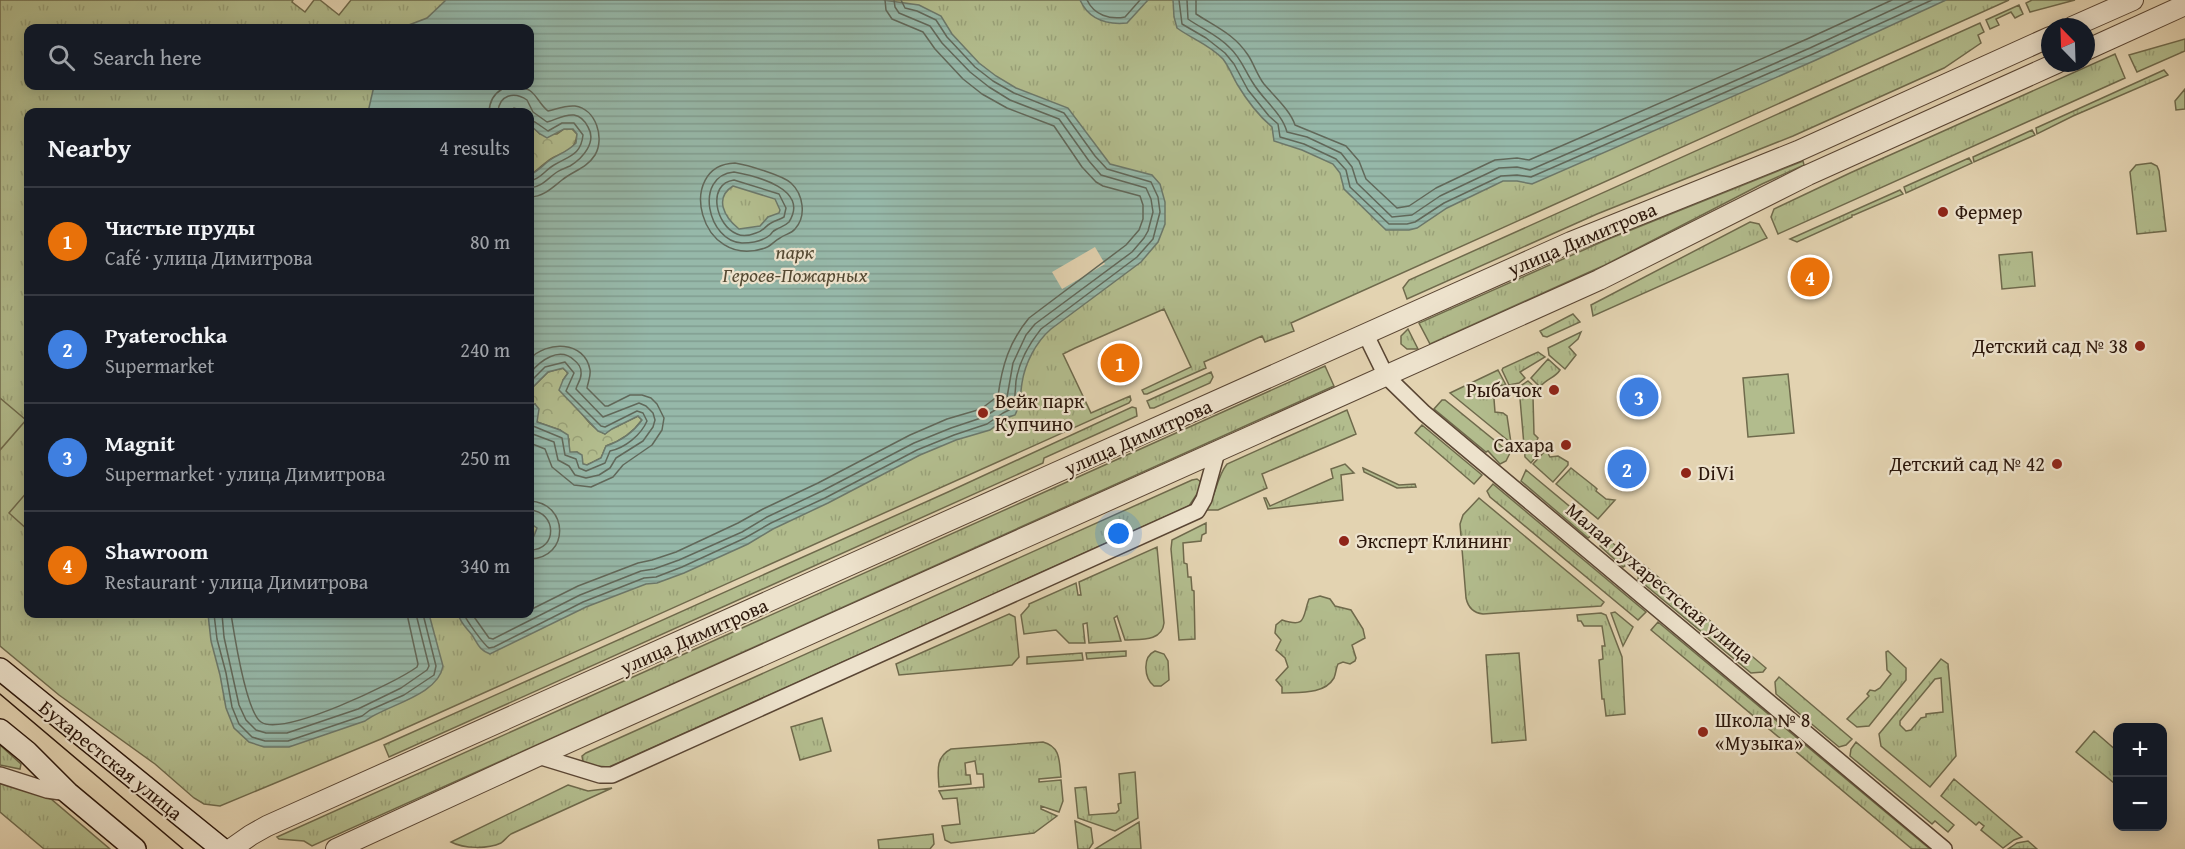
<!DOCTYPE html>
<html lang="en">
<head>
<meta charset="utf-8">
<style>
  :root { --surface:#171b24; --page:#20242c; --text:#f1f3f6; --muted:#9ea1a6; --line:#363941; --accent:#c59692 }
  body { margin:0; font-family:"Gentium Book Plus",serif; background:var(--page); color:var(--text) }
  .controls { position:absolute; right:18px; bottom:18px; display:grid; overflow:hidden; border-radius:12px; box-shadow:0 3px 15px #0003 }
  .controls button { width:54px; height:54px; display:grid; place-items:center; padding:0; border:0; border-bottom:2px solid var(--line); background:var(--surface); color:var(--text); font:30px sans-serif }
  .compass { position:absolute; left:2041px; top:18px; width:54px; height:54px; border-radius:50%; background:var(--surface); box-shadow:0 3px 15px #0003; rotate:337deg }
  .you { position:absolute; left:1119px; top:534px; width:21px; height:21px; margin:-15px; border:4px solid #fff; border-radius:50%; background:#1a73e8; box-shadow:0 0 0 9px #1a73e833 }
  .badge { display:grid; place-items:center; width:39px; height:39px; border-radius:50%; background:var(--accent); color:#fff; font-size:20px; font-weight:700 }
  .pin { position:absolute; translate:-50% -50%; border:3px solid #fff; box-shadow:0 2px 6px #0006 }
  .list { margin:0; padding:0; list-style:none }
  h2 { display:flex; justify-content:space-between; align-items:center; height:78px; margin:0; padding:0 24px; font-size:26px }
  h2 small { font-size:20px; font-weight:400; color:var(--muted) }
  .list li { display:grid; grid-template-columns:39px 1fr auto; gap:18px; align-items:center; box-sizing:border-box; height:108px; padding:0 24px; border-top:2px solid var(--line) }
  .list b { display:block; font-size:22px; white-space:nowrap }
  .list p { margin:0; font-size:20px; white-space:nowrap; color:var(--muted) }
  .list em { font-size:20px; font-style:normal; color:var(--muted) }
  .icon { flex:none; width:33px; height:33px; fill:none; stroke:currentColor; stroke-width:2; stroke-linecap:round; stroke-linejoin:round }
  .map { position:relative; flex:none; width:2185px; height:849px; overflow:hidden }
  .search { position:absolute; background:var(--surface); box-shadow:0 3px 15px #0003; left:24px; top:24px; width:510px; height:66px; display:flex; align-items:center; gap:15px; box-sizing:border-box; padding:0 21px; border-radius:12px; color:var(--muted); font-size:22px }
  .panel { position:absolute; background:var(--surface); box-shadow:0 3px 15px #0003; left:24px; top:108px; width:510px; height:510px; border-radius:12px }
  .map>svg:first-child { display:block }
  .grass { fill:url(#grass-tufts); stroke:#6f6a4c; stroke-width:1.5; fill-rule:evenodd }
  .forest { fill:url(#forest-crowns); stroke:#6f6a4c; stroke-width:1.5 }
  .pitch { fill:#b2bc8d; stroke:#6f6a4c; stroke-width:1.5 }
  .water { fill:url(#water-rules); stroke:#6c786a; stroke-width:1.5; fill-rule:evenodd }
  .pier { fill:#e3d3b1 }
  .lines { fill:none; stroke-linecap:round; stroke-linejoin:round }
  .shore { stroke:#61685a; stroke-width:1.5 }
  .minor-casing { stroke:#5a4634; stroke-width:18 }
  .tertiary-casing { stroke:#5a4634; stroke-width:22 }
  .secondary-casing { stroke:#2c170b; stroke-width:24 }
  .minor { stroke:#ede2cc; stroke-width:15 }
  .tertiary { stroke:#ede2cc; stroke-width:20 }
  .secondary { stroke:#ede2cc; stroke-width:21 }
  .tram { stroke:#2c170b; stroke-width:1.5 }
  .poi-dot { fill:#8f2418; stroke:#ede2cc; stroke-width:2 }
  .labels { text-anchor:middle; stroke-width:4.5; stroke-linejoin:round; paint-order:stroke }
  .poi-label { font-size:20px; fill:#2c170b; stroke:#ede2cc; text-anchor:start }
  .street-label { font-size:20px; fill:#2c170b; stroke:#ede2cc }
  .park-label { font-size:20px; font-style:italic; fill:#544932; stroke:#ede2cc }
</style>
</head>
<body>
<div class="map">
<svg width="2185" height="849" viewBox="0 0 2185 849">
  <defs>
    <pattern id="grass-tufts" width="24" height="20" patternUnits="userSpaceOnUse" patternTransform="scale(1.5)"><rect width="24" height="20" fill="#b2bc8d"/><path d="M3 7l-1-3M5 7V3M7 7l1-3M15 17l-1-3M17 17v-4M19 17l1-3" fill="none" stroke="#99a178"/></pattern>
    <pattern id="forest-crowns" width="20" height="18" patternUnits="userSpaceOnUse" patternTransform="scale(1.5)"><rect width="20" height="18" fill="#b2bc8d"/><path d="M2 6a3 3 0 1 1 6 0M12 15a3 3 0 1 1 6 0" fill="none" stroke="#99a178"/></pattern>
    <pattern id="water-rules" width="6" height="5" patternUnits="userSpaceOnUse" patternTransform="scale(1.5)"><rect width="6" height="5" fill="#96b8a9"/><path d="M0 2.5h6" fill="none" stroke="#819d90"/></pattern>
  </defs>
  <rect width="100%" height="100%" fill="#e3d3b1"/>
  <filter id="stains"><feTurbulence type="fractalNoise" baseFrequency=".00333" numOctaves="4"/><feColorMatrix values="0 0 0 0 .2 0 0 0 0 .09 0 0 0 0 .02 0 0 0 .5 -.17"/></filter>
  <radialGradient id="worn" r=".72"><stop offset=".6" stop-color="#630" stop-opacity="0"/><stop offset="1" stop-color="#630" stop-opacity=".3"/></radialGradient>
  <path class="grass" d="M0 0H293L292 2 305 12 314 0H320L339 15 351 0H2009L1291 323 1294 331 1265 342 1262 336 1204 362 1206 368 1147 394H1144L1142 390 1191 367 1164 309 1075 348 1063 354 1091 413 1130 396 1131 400 1129 403 381 739 220 806 204 804 194 798 155 764 59 695 0 646ZM28 28H530V86H28ZM28 112H530V614H28Z
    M2032 0H2075L2030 12 2026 3Z
    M2019 5 2023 14 2015 18 2011 12 1996 19 1999 25 1990 29 1986 20Z
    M1980 23 1984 32 1978 35 1981 43 1944 68 1793 136 1597 214 1407 299 1403 288 1409 280Z
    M2185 39V51L2137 72 2129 55Z
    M2115 54 2125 78 1778 234 1771 217 1774 209 1850 173Z
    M2164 70 2168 75 2073 116 2037 134 2036 128Z
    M2185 89V109L2176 110 2175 101Z
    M2032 130 2035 135 1974 162 1973 157Z
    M1969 158 1972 163 1906 193 1904 187Z
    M1803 161 1804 165 1762 184 1605 265 1430 344 1419 323 1606 240Z
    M2151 163 2157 166 2159 171 2166 231 2137 234 2130 172 2136 165Z
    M1900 190 1903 194 1854 215H1852V217L1797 242 1790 239Z
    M1750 222 1759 224 1767 238 1593 316 1591 305Z
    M2032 252 2035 286 2002 289 1999 255Z
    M1573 314 1580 322 1547 337 1543 336 1540 331Z
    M1408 329 1418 349H1407L1401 344V336Z
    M1581 332 1578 339 1569 347 1576 355 1565 369 1549 355 1548 348Z
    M1538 352 1545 357 1520 372 1525 378 1519 383 1509 385 1502 370 1503 368Z
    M1548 359 1560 370C1555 378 1546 379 1540 387L1531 378Z
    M1325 366 1334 386 312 846 304 841 279 839 277 837Z
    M1498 370 1506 385 1493 386 1495 412 1503 413 1507 416 1511 443 1450 393Z
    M1211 372 1213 377 1210 383 1154 408H1150L1147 401Z
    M1788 374 1794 433 1748 437 1743 378Z
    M1528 381 1538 390 1533 397 1534 434 1538 438 1536 442 1543 448 1531 463 1525 457 1519 387Z
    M1442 400H1445L1510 453 1506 461 1500 464 1488 451 1486 452 1434 409Z
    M1132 407 1136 408 1137 416 1044 458 1043 463 389 757 384 745 948 492Z
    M1347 410 1356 434 1262 474 1267 488 1218 510H1206C1216 497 1216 478 1227 464Z
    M1422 425 1482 475 1474 484 1415 433Z
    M1546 450 1550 457 1558 456 1568 462V465L1553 482 1533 464Z
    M1345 464 1354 473 1341 475 1343 500 1268 509 1264 498H1266L1270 506 1333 478 1331 469Z
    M1363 468 1399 485 1415 484 1416 487 1397 488 1364 472Z
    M1571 468 1595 487 1597 489 1596 491 1606 499 1615 500 1598 519 1556 484Z
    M1526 470 1598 530 1588 538 1521 481Z
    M1197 479 1201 482V488L1189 506 609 767 595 766 583 762 582 756 586 753 1192 480Z
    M1493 484 1646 612 1638 620 1490 497 1487 491Z
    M1479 498 1604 602 1601 606 1483 614C1474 613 1468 607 1466 598L1460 524 1463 515Z
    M1206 523V533L1202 535 1201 541 1183 543 1184 563 1187 564 1188 577H1191L1192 590 1194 591 1195 639 1179 640 1171 549 1172 540Z
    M1604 536 1631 558 1628 564 1623 567 1600 546Z
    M1157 547 1164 623C1162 642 1140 639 1125 640L1117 616 1114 618 1121 641 1089 643 1087 623 1083 624 1085 643H1069L1056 630 1024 634 1021 615 1029 606V604L1076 583 1078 595H1081L1079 582Z
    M1644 565 1766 668 1763 672 1751 673 1638 579 1639 574Z
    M1320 596 1330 599 1335 606 1351 610 1363 629 1365 638 1352 645 1356 658 1355 661 1350 664 1343 662 1338 664C1336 668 1336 673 1334 678 1324 695 1299 692 1282 693V687L1276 680 1288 667 1285 658 1276 650 1281 640 1275 633 1276 625 1282 620C1307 628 1302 618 1309 599Z
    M1615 612 1633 627 1623 646 1611 613Z
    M1601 613 1606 615 1622 657 1625 714 1606 716 1604 699H1602L1599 660 1603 659 1602 646H1605L1602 626H1584L1581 621H1578L1577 615Z
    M1009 614 1015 617 1019 657 1012 665 899 675 896 664Z
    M1658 622 1930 849H1912L1651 630Z
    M1126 651V656L1087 659 1086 653Z
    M1155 651 1164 654 1168 661 1169 680 1161 686H1154C1144 678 1142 657 1155 651Z
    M1888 651 1906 668V680L1869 726 1857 727 1847 719 1869 696 1867 694 1870 690 1875 691 1880 688 1891 674 1887 670 1886 652Z
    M1082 653 1083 660 1027 664V657Z
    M1519 653 1526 740 1492 743 1486 655Z
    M1941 659 1948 664 1956 756 1930 787 1881 746 1879 734ZM1941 678 1943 712 1926 714V717L1921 718 1911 730 1906 731 1900 725V721L1935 679Z
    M1779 677 1852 739 1846 745 1839 747 1776 694 1775 682Z
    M822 718 831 751 800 760 791 727Z
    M2094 731 2117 751V783H2114L2076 752Z
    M1043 742C1061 747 1059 761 1061 777L1039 779V782L1061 780 1063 801 1059 812 1041 806V809L1057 816 1034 833 951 843 945 840 942 826 960 824 957 798 943 799 939 791 984 787 983 774H977L975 761 965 763 966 775H970L971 784 939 787C938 772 935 757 951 749Z
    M1856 742 1954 825 1948 832 1935 821 1932 824 1850 756 1851 749Z
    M0 745 21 764 20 769 0 765Z
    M1135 772 1138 818 1115 831 1078 818 1075 788 1086 787 1089 815 1116 813 1119 810 1118 804 1121 803 1119 774Z
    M1954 779 2022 837 2014 840 2003 848 1981 830 1984 826 1979 822 1976 825 1941 796Z
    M0 782 51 799 110 849H44L0 812Z
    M568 785 588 791 612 788 511 834C507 837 504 841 501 843 488 849 464 849 451 842Z
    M1075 821 1091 828 1093 843 1089 849H1078Z
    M1139 822 1141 849H1095Z
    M933 834 934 844 930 849H879L878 840Z
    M2028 841 2037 849H2008L2017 843Z"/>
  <path class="forest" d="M530 124 540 134H557L564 129H572L577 134C575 154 562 151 549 160 542 165 537 171 530 175Z
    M563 368 568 373 563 380C574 400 584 425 605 434L611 429 638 416 642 420C632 434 621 441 606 446L601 458 587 465 582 464 577 452 570 453 568 449 569 439 560 430 537 422 535 404 530 406V390L548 372Z"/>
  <path class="pitch" d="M0 398 26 420 0 450Z
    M28 491V530L9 513Z"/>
  <path class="water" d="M446 0H883L919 5 941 16 952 34 979 63 996 76 1016 88 1068 108 1110 164 1152 175 1160 184 1165 202V224L1158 242 1141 262 1051 329C1036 342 1025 363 1022 383 1020 396 1021 403 1015 415L1006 418 990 430 956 440 920 455 828 503 773 529 748 544 684 573 657 583 646 584 586 607 490 654C479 650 478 644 472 635 466 627 461 624 458 614H530V536H534L537 528 530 523V406L535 404 539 409 537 422 560 430 568 435 570 452H577L582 455 583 464 587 465 601 458 606 446C621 441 632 434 642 420L638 416 612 429 605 434 598 431 559 390 563 380 568 373 563 368 548 372 530 390V175C538 171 543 165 550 160 560 153 566 153 576 143L577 134 573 129H564L547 138 540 134 530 125V112H524L514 108 510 112H368L374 86H530V28H401L427 18ZM733 186 775 199 780 210 779 213 768 217 760 226 739 229C724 217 714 198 733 186Z
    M1080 0H1148L1127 23C1106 25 1089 20 1080 0Z
    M1173 0H1946L1816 60 1532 184 1517 181H1503L1447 208 1417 228 1409 230H1386L1344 189 1340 173 1333 164 1302 150 1274 141 1272 127C1259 116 1246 99 1237 84 1232 75 1229 67 1223 59 1210 45 1192 39 1177 28L1174 17Z
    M208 614H429L443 666C438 696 386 705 365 721L289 747H264L249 742 234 728 226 708 220 675 211 641Z"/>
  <path class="pier" d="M1095 247 1105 264 1062 289 1052 272Z"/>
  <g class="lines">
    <path class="shore" d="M1087 0C1094 15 1110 20 1125 17L1140 0
      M1179 0 1182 24 1206 38 1225 53 1234 64 1248 90 1269 116 1278 124 1280 137 1304 144 1336 159 1346 170 1350 187 1389 224H1407L1415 222 1444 203 1501 176 1517 175 1531 177 1813 54 1932 0
      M1187 0 1188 19C1202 29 1218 35 1230 48 1241 58 1245 71 1253 83 1263 100 1282 113 1287 132L1307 137 1341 153 1352 167 1357 183 1392 217 1412 215 1440 196 1499 168 1517 167 1530 170 1810 48 1913 0
      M1196 0V14C1216 27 1234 34 1248 55 1254 64 1257 75 1264 84 1274 96 1290 110 1295 125L1346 146 1359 161 1366 179 1397 208 1409 206 1436 188 1495 160 1517 158 1529 160 1807 39 1892 0
      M489 112C490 91 510 79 529 90 538 96 539 104 548 111 557 109 565 105 575 106 596 109 605 138 595 155 587 168 573 171 562 180 552 188 543 197 530 197
      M498 112C499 95 514 91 527 100L533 112 547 122C556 120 563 114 574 115 580 116 585 121 588 127 597 142 583 158 570 166 566 168 561 169 557 172 548 178 542 187 530 188
      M530 121 535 122 548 131 562 123H574L583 135C581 155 569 156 554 165 545 170 541 179 530 181
      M735 163C747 165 782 175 791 183 803 194 807 216 795 229 791 234 785 234 780 238 774 241 771 246 765 248 699 271 675 165 735 163Z
      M734 172C756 176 810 189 789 222 785 226 781 227 777 229 771 232 774 231 770 235 763 241 751 243 742 243 708 242 693 176 734 172Z
      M734 180 779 194 786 208 784 217C779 220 776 220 771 223 765 226 764 231 756 233 751 235 743 237 737 234 716 226 706 184 734 180Z
      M530 359C546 341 585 340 590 370 591 376 588 382 587 388L605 406H608L630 395H642L651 398 657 404 664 418 662 430 652 445 623 465 613 477 591 487 574 485 552 467 545 449 530 443
      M530 373C540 361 559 346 574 360 578 363 581 367 581 372 582 379 577 384 576 389L603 417 639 403 646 406 653 413 655 420 653 427 643 441 616 458 610 468 599 475 586 478 575 475 569 466 558 460 554 442 530 433
      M530 382 545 367 565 362 574 373 566 391 601 426 605 427 637 411 643 413 647 421C641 435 625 448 610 451L605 463 586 471 579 468 576 459 565 455 562 438 533 426 532 413 530 411
      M530 501C569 503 570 558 530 559
      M530 510C557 512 558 550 530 550
      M530 610 578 586 638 563 652 560 676 552 738 523 763 509 818 483 910 435 947 419 981 409 998 396C1002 366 1009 342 1029 318L1126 245 1139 230 1143 219V205L1140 196 1103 186 1096 182 1082 167 1054 126 1007 108 982 94 963 79 935 49 923 32 892 19 886 10 885 0
      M214 614 217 639 226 673 232 707 239 724 252 737 265 741H288L362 716 370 710 404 695 434 675 436 666 423 614
      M222 614 224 637 239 705 246 720 256 730 266 733H287L358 709 401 688 427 670 429 666 416 614
      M231 614C234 633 246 712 261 722 283 737 395 683 417 667L418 664 407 614
      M464 614C466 620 484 645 489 648L494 647 583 602 644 578 656 577 682 567 745 538 771 523 825 498 917 450 954 435 987 424 1003 413 1011 409C1016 400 1015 391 1016 381 1019 362 1029 344 1041 329L1137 257 1153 239 1160 212 1158 197 1151 182 1107 169 1095 156 1064 113 1014 93 993 81 975 67 947 37 936 20 917 11 905 8 901 0
      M472 614 489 638 493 639 580 595 641 571 654 569 679 560 742 532 767 517 822 491 914 443 951 428 984 417 1006 403 1013 363 1026 335 1035 324 1132 252 1144 238 1148 231 1153 212 1151 199 1146 188 1101 175 1089 161 1059 119 1010 100 989 87 970 72 942 43 930 26 899 13 895 7 894 0"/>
    <g class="minor-casing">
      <path id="minor" d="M1366 335 1386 376 1424 413 1944 849
        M538 756 600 775H612L1197 511 1204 499 1217 452
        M0 775 47 790 68 793"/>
    </g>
    <g class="tertiary-casing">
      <path id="tertiary" d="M2072 27 2133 0
        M2086 50 2185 5
        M231 849 251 835 267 826 1571 242 1798 151 2050 37
        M336 849 538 756 1599 280 1808 175 2057 63"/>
    </g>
    <g class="secondary-casing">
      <path id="secondary" d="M0 669 222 849
        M0 730 27 752 68 793 135 849"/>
    </g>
    <use href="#minor" class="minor"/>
    <use href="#tertiary" class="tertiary"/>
    <use href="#secondary" class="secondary"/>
    <path class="tram" d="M0 694 183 849"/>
  </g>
  <g class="poi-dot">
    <circle cx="1943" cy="212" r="6"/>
    <circle cx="2140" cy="346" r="6"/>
    <circle cx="1554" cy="390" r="6"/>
    <circle cx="983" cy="413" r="6"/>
    <circle cx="1566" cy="445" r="6"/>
    <circle cx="2057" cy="464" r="6"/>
    <circle cx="1686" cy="473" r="6"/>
    <circle cx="1344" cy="541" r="6"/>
    <circle cx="1703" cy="732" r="6"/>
  </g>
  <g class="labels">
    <g class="poi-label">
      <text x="1955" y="219">Фермер</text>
      <text x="2128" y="353" text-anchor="end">Детский сад № 38</text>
      <text x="1542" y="397" text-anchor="end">Рыбачок</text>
      <text x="995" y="408">Вейк парк<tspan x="995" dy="23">Купчино</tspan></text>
      <text x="1554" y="452" text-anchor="end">Сахара</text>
      <text x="2045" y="471" text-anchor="end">Детский сад № 42</text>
      <text x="1698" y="480">DiVi</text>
      <text x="1356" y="548">Эксперт Клининг</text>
      <text x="1715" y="727">Школа № 8<tspan x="1715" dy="23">«Музыка»</tspan></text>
    </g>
    <g class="street-label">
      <text transform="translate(1582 239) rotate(-23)" y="7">улица Димитрова</text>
      <text transform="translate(1138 437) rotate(-24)" y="7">улица Димитрова</text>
      <text transform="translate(1660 583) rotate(40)" y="7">Малая Бухарестская улица</text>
      <text transform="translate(694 636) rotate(-24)" y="7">улица Димитрова</text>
      <text transform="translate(111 760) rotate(39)" y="7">Бухарестская улица</text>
    </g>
    <g class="park-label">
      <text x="795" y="259">парк<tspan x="795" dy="23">Героев-Пожарных</tspan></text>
    </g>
  </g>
  <rect width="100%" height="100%" filter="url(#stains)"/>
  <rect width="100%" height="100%" fill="url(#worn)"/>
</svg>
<div class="controls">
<button>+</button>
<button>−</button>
</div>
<svg class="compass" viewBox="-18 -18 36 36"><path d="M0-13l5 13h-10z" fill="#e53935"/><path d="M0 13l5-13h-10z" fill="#9ea1a6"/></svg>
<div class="you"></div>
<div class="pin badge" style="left:1120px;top:363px;background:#e8710a">1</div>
<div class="pin badge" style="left:1627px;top:469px;background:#3f7fe0">2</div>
<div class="pin badge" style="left:1639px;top:397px;background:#3f7fe0">3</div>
<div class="pin badge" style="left:1810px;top:277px;background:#e8710a">4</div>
<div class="search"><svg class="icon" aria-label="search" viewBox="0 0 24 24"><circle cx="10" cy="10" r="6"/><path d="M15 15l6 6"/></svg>Search here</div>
<section class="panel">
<h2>Nearby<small>4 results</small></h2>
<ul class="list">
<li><span class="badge" style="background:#e8710a">1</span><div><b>Чистые пруды</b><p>Café · улица Димитрова</p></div><em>80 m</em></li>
<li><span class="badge" style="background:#3f7fe0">2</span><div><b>Pyaterochka</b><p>Supermarket</p></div><em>240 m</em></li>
<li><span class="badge" style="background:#3f7fe0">3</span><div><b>Magnit</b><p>Supermarket · улица Димитрова</p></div><em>250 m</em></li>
<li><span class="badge" style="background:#e8710a">4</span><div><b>Shawroom</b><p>Restaurant · улица Димитрова</p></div><em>340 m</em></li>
</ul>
</section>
</div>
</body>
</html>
